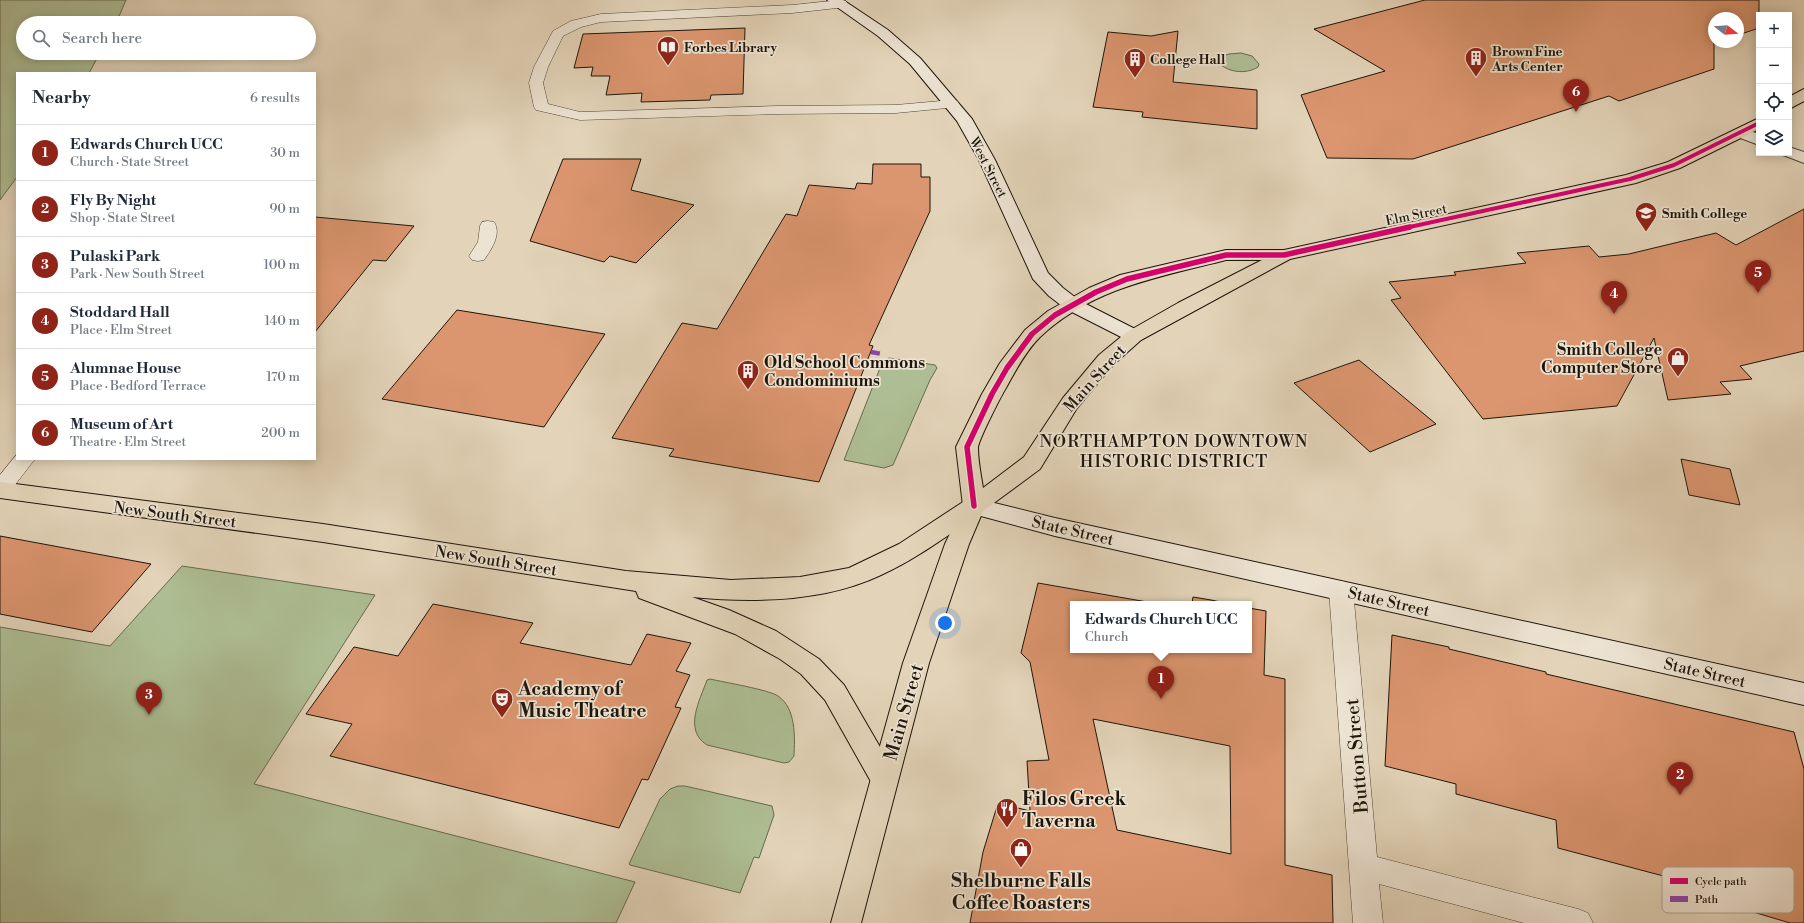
<!DOCTYPE html>
<html lang="en">
<head>
<meta charset="utf-8">
<style>
  :root { --surface:#fff; --page:#f6f6f7; --text:#1f2937; --muted:#747a83; --line:#e0e1e3; --accent:#8f2418 }
  body { margin:0; font-family:"Libre Bodoni",serif; background:var(--page); color:var(--text) }
  .controls { position:absolute; right:12px; top:12px; display:grid; overflow:hidden; border-radius:0px; box-shadow:0 2px 10px #0003 }
  .controls button { width:36px; height:36px; display:grid; place-items:center; padding:0; border:0; border-bottom:1px solid var(--line); background:var(--surface); color:var(--text); font:20px sans-serif }
  .compass { position:absolute; left:1708px; top:12px; width:36px; height:36px; border-radius:50%; background:var(--surface); box-shadow:0 2px 10px #0003; rotate:107deg }
  .you { position:absolute; left:945px; top:623px; width:14px; height:14px; margin:-10px; border:3px solid #fff; border-radius:50%; background:#1a73e8; box-shadow:0 0 0 6px #1a73e833 }
  .badge { display:grid; place-items:center; width:26px; height:26px; border-radius:50%; background:var(--accent); color:#fff; font-size:13px; font-weight:700 }
  .pin { position:absolute; translate:-50% -33px; filter:drop-shadow(0 1px 2px #0008) }
  .pin::after { content:''; position:absolute; top:21px; width:14px; height:12px; background:inherit; clip-path:polygon(0 0,100% 0,50% 100%) }
  .popup { position:absolute; left:1070px; top:601px; width:182px; height:52px; box-sizing:border-box; display:grid; place-content:center; border-radius:0px; background:var(--surface); filter:drop-shadow(0 1px 3px #0005); font-size:13px; white-space:nowrap; color:var(--muted) }
  .popup b { font-size:15px; color:var(--text) }
  .popup::after { content:''; position:absolute; left:50%; top:100%; margin-left:-8px; border:8px solid transparent; border-top-color:var(--surface) }
  .list { margin:0; padding:0; list-style:none }
  h2 { display:flex; justify-content:space-between; align-items:center; height:52px; margin:0; padding:0 16px; font-size:17px }
  h2 small { font-size:13px; font-weight:400; color:var(--muted) }
  .list li { display:grid; grid-template-columns:26px 1fr auto; gap:12px; align-items:center; box-sizing:border-box; height:56px; padding:0 16px; border-top:1px solid var(--line) }
  .list b { display:block; font-size:15px; white-space:nowrap }
  .list p { margin:0; font-size:13px; white-space:nowrap; color:var(--muted) }
  .list em { font-size:13px; font-style:normal; color:var(--muted) }
  .icon { flex:none; width:22px; height:22px; fill:none; stroke:currentColor; stroke-width:2; stroke-linecap:round; stroke-linejoin:round }
  .map { position:relative; flex:none; width:1804px; height:923px; overflow:hidden }
  .search { position:absolute; background:var(--surface); box-shadow:0 2px 10px #0003; left:16px; top:16px; width:300px; height:44px; display:flex; align-items:center; gap:10px; box-sizing:border-box; padding:0 14px; border-radius:22px; color:var(--muted); font-size:15px }
  .panel { position:absolute; background:var(--surface); box-shadow:0 2px 10px #0003; left:16px; top:72px; width:300px; height:388px; border-radius:0px }
  .map>svg:first-child { display:block }
  .green { fill:#aebe94; stroke:#666a50 }
  .building { fill:#dc966f; stroke:#1d150b; fill-rule:evenodd }
  .lines { fill:none; stroke-linecap:round; stroke-linejoin:round }
  .service-casing { stroke:#4e4536; stroke-width:1 }
  .minor-casing { stroke:#4e4536; stroke-width:2 }
  .secondary-casing { stroke:#1d150b; stroke-width:2 }
  .primary-casing { stroke:#1d150b; stroke-width:2 }
  .trunk-casing { stroke:#1d150b; stroke-width:2 }
  .service { fill:#ede3d2; fill-rule:evenodd }
  .minor { fill:#ede3d2; fill-rule:evenodd }
  .secondary { fill:#ede3d2; fill-rule:evenodd }
  .primary { fill:#e3d4b9; fill-rule:evenodd }
  .trunk { fill:#e3d4b9; fill-rule:evenodd }
  .quiet { stroke:#8e44ad; stroke-width:4.5; stroke-dasharray:9 4.5; stroke-linecap:butt }
  .cycleway-far1-casing { stroke:#ede3d2; stroke-width:5.5 }
  .cycleway-casing { stroke:#ede3d2; stroke-width:8 }
  .cycleway-far1 { stroke:#d6006c; stroke-width:4 }
  .cycleway { stroke:#d6006c; stroke-width:5.5 }
  .labels { text-anchor:middle; stroke-width:3.5; stroke-linejoin:round; paint-order:stroke }
  .far-poi-label { font-size:13px; font-weight:bold; fill:#1d150b; stroke:#ede3d2; text-anchor:start }
  .far-street-label { font-size:13px; fill:#1d150b; stroke:#ede3d2 }
  .poi-label { font-size:16px; font-weight:bold; fill:#1d150b; stroke:#ede3d2; text-anchor:end }
  .street-label { font-size:16px; fill:#1d150b; stroke:#ede3d2 }
  .neighbourhood-label { font-size:17px; letter-spacing:1px; fill:#1d150b; stroke:#ede3d2 }
  .near-poi-label { font-size:19px; font-weight:bold; fill:#1d150b; stroke:#ede3d2; text-anchor:start }
  .near-street-label { font-size:19px; fill:#1d150b; stroke:#ede3d2 }
  .key { fill:#ede3d2; stroke:#afa596; stroke-width:1 }
  .key-label { font-size:11px; fill:#1d150b }
</style>
</head>
<body>
<div class="map">
<svg width="1804" height="923" viewBox="0 0 1804 923">
  <rect width="100%" height="100%" fill="#e3d4b9"/>
  <filter id="stains"><feTurbulence type="fractalNoise" baseFrequency=".005" numOctaves="4"/><feColorMatrix values="0 0 0 0 .2 0 0 0 0 .09 0 0 0 0 .02 0 0 0 .5 -.17"/></filter>
  <radialGradient id="worn" r=".72"><stop offset=".6" stop-color="#630" stop-opacity="0"/><stop offset="1" stop-color="#630" stop-opacity=".3"/></radialGradient>
  <path class="green" d="M0 0H126L116 23H23V53H100L89 73H17V177L0 200Z
    M1241 53 1252 56 1259 64 1258 67C1247 74 1230 73 1220 64V57L1229 54Z
    M889 358 935 365 937 368 930 380 893 465 884 468 844 460 882 363Z
    M182 566 375 595 254 784 635 882 616 923H0V627L110 646Z
    M710 679C723 682 770 690 778 696 796 708 795 737 794 756L789 762 784 763 707 745C683 730 700 700 707 680Z
    M678 786H685L772 806 774 815 759 858 754 857 740 893 630 865 629 864 660 799 670 789Z"/>
  <path class="building" d="M1425 0H1759V28L1738 35V18H1714V42H1716L1714 43V69L1619 101 1609 96 1413 159 1327 158 1301 95 1385 71 1314 29Z
    M745 28 743 94 711 95 710 100 641 102 642 93 606 95 610 76H591L593 67 574 68 583 34Z
    M1178 31 1173 82 1257 90V129L1142 117 1143 112 1093 107 1108 32 1151 36Z
    M563 159H641L631 190 694 205 636 263 610 256 604 262 530 241Z
    M873 164H921V177H930V211L869 345 873 346 819 482 669 456 674 449 612 438 682 323 717 329 786 214 797 216 809 185 855 189 857 183 872 184Z
    M1804 209V351L1740 366 1752 379 1720 382 1731 394 1668 400 1654 338 1617 406 1483 419 1391 300 1401 298 1389 282 1456 275 1454 272 1526 263 1517 253 1589 246 1599 257 1629 254 1716 233 1736 245Z
    M315 217 414 226 386 261 373 260 315 332Z
    M457 310 605 334 544 427 382 399Z
    M1359 360 1436 424 1370 452 1294 383Z
    M1681 459 1730 469 1740 505 1689 495Z
    M0 536 151 564 92 632 0 614Z
    M1038 583 1159 604H1073V650H1249V608L1266 611 1264 675 1285 679V865L1332 875 1333 923H970L983 852 998 803 1030 811 1027 761 1049 760 1030 662 1021 653ZM1093 719 1230 746 1231 854 1117 830Z
    M1193 597 1211 600 1230 604H1192Z
    M433 604 533 623 520 643 631 665 647 634 691 643 676 671 690 675 675 707 681 708 648 780 642 779 619 828 330 756 352 724 306 714 354 647 398 656Z
    M1392 635 1449 647V649L1546 672V674L1794 732 1804 769V923H1790L1733 906 1731 894 1558 848 1556 820 1456 794V784L1385 766Z"/>
  <g class="lines">
    <g class="service-casing">
      <path id="service" d="M841 0 846 1 847 4 846 7 792 13 601 22 581 27 563 36 548 67 543 83 548 104 580 112 777 106 896 105 952 100 957 101 959 104 957 107 896 113 777 114 580 120 536 110 534 107 529 83 534 67 553 31 571 21 601 14 792 5Z
        M488 221 494 222C502 234 491 250 484 260L478 261 472 260 469 256 478 242 480 226 482 222Z
        M17 454V459H35L8 494 0 497V475Z
        M1341 581 1349 584 1353 590 1377 857 1578 909 1588 913 1593 923H1524L1379 884 1383 923H1353L1329 590 1333 584Z"/>
    </g>
    <g class="minor-casing">
      <path id="minor" d="M1741 128 1759 134V145L1735 136 1733 133 1735 130Z
        M1789 147 1804 152V163L1783 155 1782 153H1789Z"/>
    </g>
    <g class="secondary-casing">
      <path id="secondary" d="M827 0H843L888 30 920 58 972 119 995 160 1048 273 1063 288 1080 301 1141 332 1144 336 1141 340 1134 342 1127 340 1066 309 1049 296 1033 279 979 160 957 121 910 64 878 36Z
        M974 498 1055 518 1804 683V705L1055 536 966 512 963 506 966 500Z"/>
    </g>
    <g class="primary-casing">
      <path id="primary" d="M0 482 323 524 626 571 731 580 800 577 849 568 899 544 966 500 974 498 982 500 985 506 982 512C949 534 917 559 881 575 824 602 754 603 692 597L729 610 776 631 819 659 844 685 898 778 894 787 884 791 874 787 825 700 801 674 780 659 735 634 639 598 636 591 323 542 0 498Z"/>
    </g>
    <g class="trunk-casing">
      <path id="trunk" d="M1804 89V101L1789 109V97Z
        M1759 118V129L1680 168 1636 183 1290 259 1141 340 1113 365 1077 408 1040 469 983 511 969 544 929 663 861 923H831L903 663 945 544 963 506 956 447 982 394 1000 363 1025 330 1048 311 1089 288 1120 275 1226 250H1284L1626 175 1668 162ZM1226 260H1262L1178 303 1127 332 1099 355 1063 398 1024 457 983 488C981 475 978 461 978 448 978 441 1001 396 1006 388 1015 371 1026 351 1040 337 1092 288 1159 277 1226 260Z"/>
    </g>
    <use href="#service" class="service"/>
    <use href="#minor" class="minor"/>
    <use href="#secondary" class="secondary"/>
    <use href="#primary" class="primary"/>
    <use href="#trunk" class="trunk"/>
    <path class="quiet" d="M871 352 882 354"/>
    <g class="cycleway-far1-casing">
      <path id="cycleway-far1" d="M1405 228 1630 179 1674 165 1759 123"/>
    </g>
    <g class="cycleway-casing">
      <path id="cycleway" d="M974 506 967 447 992 394 1007 368 1032 334 1055 315 1096 292 1127 279 1226 255H1284L1410 227"/>
    </g>
    <use href="#cycleway-far1" class="cycleway-far1"/>
    <use href="#cycleway" class="cycleway"/>
  </g>
  <defs>
    <g id="library-pin" transform="scale(1.15)"><path d="M0 17L-7.5 6A9.5 9.5 0 1 1 7.5 6Z" fill="#8f2418" stroke="#ede3d2"/><path d="M-6-4Q-3-5.5-.7-3.5V5Q-3 3-6 4ZM6-4Q3-5.5 .7-3.5V5Q3 3 6 4Z" fill="#fff"/></g>
    <g id="building-pin" transform="scale(1.15)"><path d="M0 17L-7.5 6A9.5 9.5 0 1 1 7.5 6Z" fill="#8f2418" stroke="#ede3d2"/><path d="M-4-6H4V6H1V3H-1V6H-4ZM-2.5-4.3h1.7v1.8h-1.7ZM.8-4.3h1.7v1.8H.8ZM-2.5-1h1.7V.8h-1.7ZM.8-1h1.7V.8H.8Z" fill="#fff"/></g>
    <g id="university-pin" transform="scale(1.15)"><path d="M0 17L-7.5 6A9.5 9.5 0 1 1 7.5 6Z" fill="#8f2418" stroke="#ede3d2"/><path d="M0-5L7-2L0 1L-7-2ZM-4 1L0 2.5L4 1V4Q0 6-4 4Z" fill="#fff"/></g>
    <g id="shop-pin" transform="scale(1.15)"><path d="M0 17L-7.5 6A9.5 9.5 0 1 1 7.5 6Z" fill="#8f2418" stroke="#ede3d2"/><path d="M-5-2.5h2.3a2.7 3.5 0 0 1 5.4 0H5L5.5 6h-11ZM-1.5-2.5h3a1.5 2.3 0 0 0-3 0Z" fill="#fff"/></g>
    <g id="theatre-pin" transform="scale(1.15)"><path d="M0 17L-7.5 6A9.5 9.5 0 1 1 7.5 6Z" fill="#8f2418" stroke="#ede3d2"/><path d="M-5-5.5Q0-4 5-5.5V0Q5 5 0 6Q-5 5-5 0ZM-3.3-2.5H-1v1.5H-3.3ZM1-2.5H3.3v1.5H1ZM-2.8 1Q0 5.5 2.8 1Z" fill="#fff"/></g>
    <g id="restaurant-pin" transform="scale(1.15)"><path d="M0 17L-7.5 6A9.5 9.5 0 1 1 7.5 6Z" fill="#8f2418" stroke="#ede3d2"/><path d="M-5-6h1v4h1v-4h1v4h1v-4h1v5L-1.5 .5V6h-2V.5L-5-1ZM5-6V6H3V1.5H1.5Q1.5-4 5-6Z" fill="#fff"/></g>
  </defs>
  <g fill-rule="evenodd">
    <use href="#library-pin" x="668" y="47"/>
    <use href="#building-pin" x="1476" y="58"/>
    <use href="#building-pin" x="1135" y="59"/>
    <use href="#university-pin" x="1646" y="213"/>
    <use href="#shop-pin" x="1678" y="358"/>
    <use href="#building-pin" x="748" y="371"/>
    <use href="#theatre-pin" x="502" y="699"/>
    <use href="#restaurant-pin" x="1007" y="809"/>
    <use href="#shop-pin" x="1021" y="849"/>
  </g>
  <g class="labels">
    <g class="far-poi-label">
      <text x="684" y="52">Forbes Library</text>
      <text x="1492" y="56">Brown Fine<tspan x="1492" dy="15">Arts Center</tspan></text>
      <text x="1150" y="64">College Hall</text>
      <text x="1662" y="218">Smith College</text>
    </g>
    <g class="far-street-label">
      <text transform="translate(989 167) rotate(63)" y="5">West Street</text>
      <text transform="translate(1416 214) rotate(-12)" y="5">Elm Street</text>
    </g>
    <g class="poi-label">
      <text x="1662" y="355">Smith College<tspan x="1662" dy="18">Computer Store</tspan></text>
      <text x="764" y="368" text-anchor="start">Old School Commons<tspan x="764" dy="18">Condominiums</tspan></text>
    </g>
    <g class="street-label">
      <text transform="translate(1094 378) rotate(-48)" y="6">Main Street</text>
      <text transform="translate(175 514) rotate(7)" y="6">New South Street</text>
      <text transform="translate(1073 530) rotate(13)" y="6">State Street</text>
      <text transform="translate(496 560) rotate(9)" y="6">New South Street</text>
      <text transform="translate(1389 601) rotate(13)" y="6">State Street</text>
      <text transform="translate(1705 672) rotate(13)" y="6">State Street</text>
    </g>
    <g class="neighbourhood-label">
      <text x="1174" y="447">NORTHAMPTON DOWNTOWN<tspan x="1174" dy="20">HISTORIC DISTRICT</tspan></text>
    </g>
    <g class="near-poi-label">
      <text x="518" y="695">Academy of<tspan x="518" dy="22">Music Theatre</tspan></text>
      <text x="1022" y="805">Filos Greek<tspan x="1022" dy="22">Taverna</tspan></text>
      <text x="1021" y="887" text-anchor="middle">Shelburne Falls<tspan x="1021" dy="22">Coffee Roasters</tspan></text>
    </g>
    <g class="near-street-label">
      <text transform="translate(903 712) rotate(-74)" y="7">Main Street</text>
      <text transform="translate(1356 756) rotate(-95)" y="7">Button Street</text>
    </g>
  </g>
  <rect x="1662" y="867" width="132" height="46" rx="6" class="key"/>
  <rect x="1670" y="878" width="18" height="6" fill="#d6006c"/>
  <rect x="1670" y="896" width="18" height="6" fill="#8e44ad"/>
  <g class="key-label">
    <text x="1695" y="885">Cycle path</text>
    <text x="1695" y="903">Path</text>
  </g>
  <rect width="100%" height="100%" filter="url(#stains)"/>
  <rect width="100%" height="100%" fill="url(#worn)"/>
</svg>
<div class="controls">
<button>+</button>
<button>−</button>
<button><svg class="icon" aria-label="locate" viewBox="0 0 24 24"><circle cx="12" cy="12" r="6"/><path d="M12 2v4M12 18v4M2 12h4M18 12h4"/></svg></button>
<button><svg class="icon" aria-label="layers" viewBox="0 0 24 24"><path d="M12 4l9 5-9 5-9-5zM3 14l9 5 9-5"/></svg></button>
</div>
<svg class="compass" viewBox="-18 -18 36 36"><path d="M0-13l5 13h-10z" fill="#e53935"/><path d="M0 13l5-13h-10z" fill="#747a83"/></svg>
<div class="you"></div>
<div class="pin badge" style="left:1161px;top:699px">1</div>
<div class="popup"><b>Edwards Church UCC</b>Church</div>
<div class="pin badge" style="left:1680px;top:795px">2</div>
<div class="pin badge" style="left:149px;top:715px">3</div>
<div class="pin badge" style="left:1614px;top:314px">4</div>
<div class="pin badge" style="left:1758px;top:293px">5</div>
<div class="pin badge" style="left:1576px;top:112px">6</div>
<div class="search"><svg class="icon" aria-label="search" viewBox="0 0 24 24"><circle cx="10" cy="10" r="6"/><path d="M15 15l6 6"/></svg>Search here</div>
<section class="panel">
<h2>Nearby<small>6 results</small></h2>
<ul class="list">
<li><span class="badge">1</span><div><b>Edwards Church UCC</b><p>Church · State Street</p></div><em>30 m</em></li>
<li><span class="badge">2</span><div><b>Fly By Night</b><p>Shop · State Street</p></div><em>90 m</em></li>
<li><span class="badge">3</span><div><b>Pulaski Park</b><p>Park · New South Street</p></div><em>100 m</em></li>
<li><span class="badge">4</span><div><b>Stoddard Hall</b><p>Place · Elm Street</p></div><em>140 m</em></li>
<li><span class="badge">5</span><div><b>Alumnae House</b><p>Place · Bedford Terrace</p></div><em>170 m</em></li>
<li><span class="badge">6</span><div><b>Museum of Art</b><p>Theatre · Elm Street</p></div><em>200 m</em></li>
</ul>
</section>
</div>
</body>
</html>
